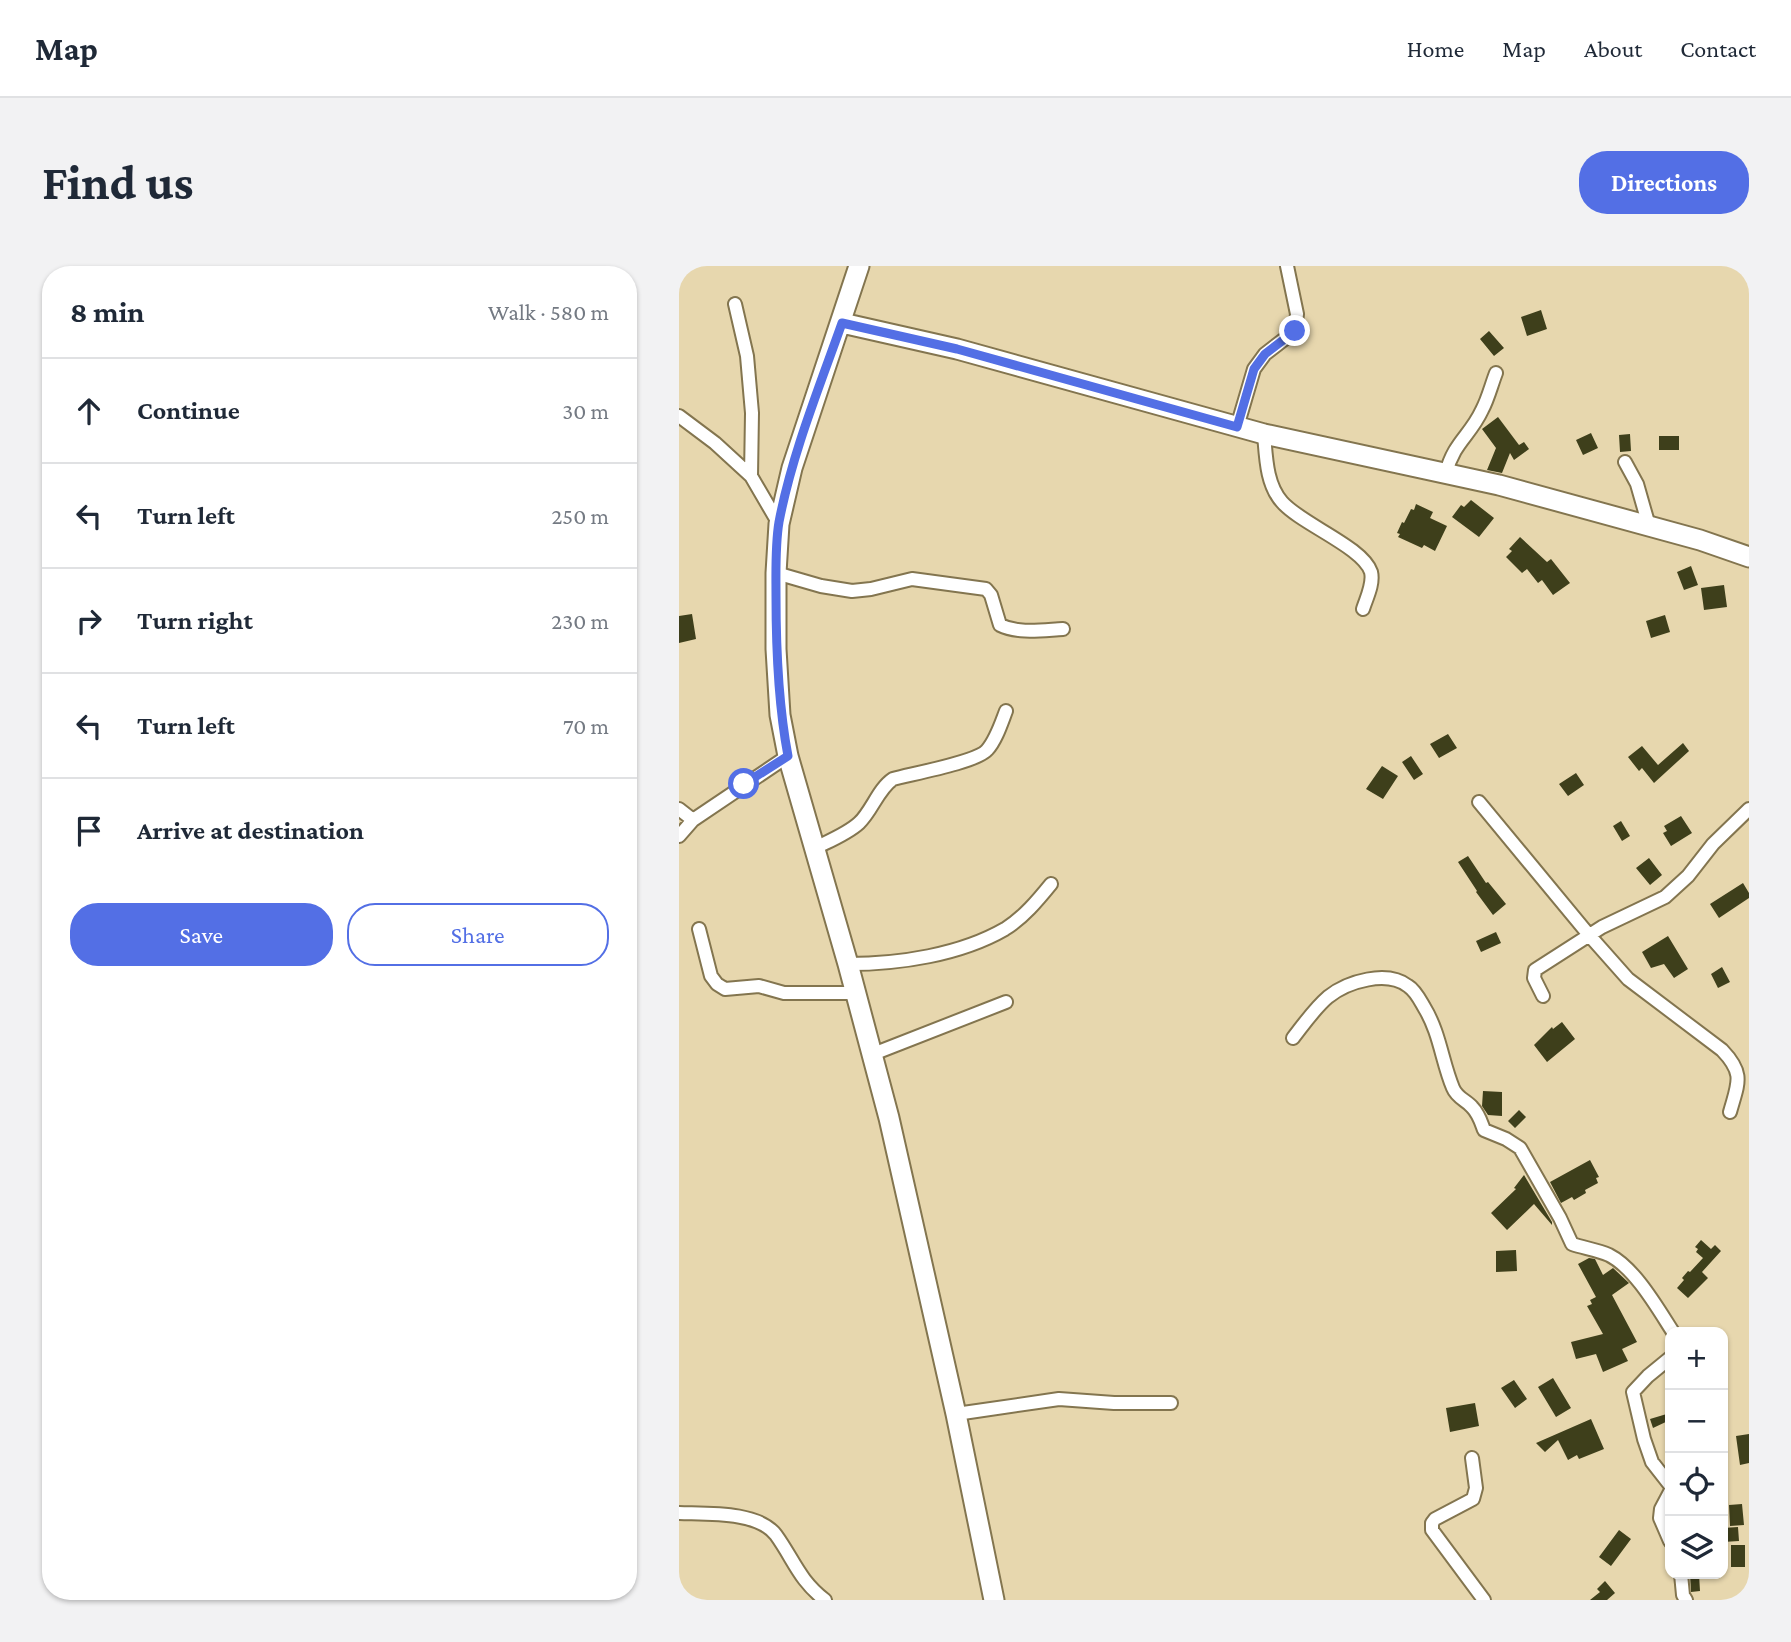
<!DOCTYPE html>
<html lang="en">
<head>
<meta charset="utf-8">
<style>
  :root { --surface:#fff; --page:#f2f2f3; --text:#1f2937; --muted:#747a83; --line:#e0e1e3; --accent:#536fe5 }
  body { margin:0; font-family:"Crimson Pro",serif; background:var(--page); color:var(--text) }
  .controls { position:absolute; right:21px; bottom:21px; display:grid; overflow:hidden; border-radius:14px; box-shadow:0 2px 5px #0004 }
  .controls button { width:63px; height:63px; display:grid; place-items:center; padding:0; border:0; border-bottom:2px solid var(--line); background:var(--surface); color:var(--text); font:35px sans-serif }
  .stop { position:absolute; width:21px; height:21px; margin:-16px; border:5px solid #536fe5; border-radius:50%; background:#fff }
  .stop.end { background:#536fe5; border-color:#fff; box-shadow:0 2px 7px #0008 }
  .list { margin:0; padding:0; list-style:none }
  h2 { display:flex; justify-content:space-between; align-items:center; height:91px; margin:0; padding:0 28px; font-size:30px }
  h2 small { font-size:23px; font-weight:400; color:var(--muted) }
  .list li { display:grid; grid-template-columns:46px 1fr auto; gap:21px; align-items:center; box-sizing:border-box; height:105px; padding:0 28px; border-top:2px solid var(--line) }
  .list b { display:block; font-size:26px; white-space:nowrap }
  .list em { font-size:23px; font-style:normal; color:var(--muted) }
  .actions { display:flex; gap:14px; padding:21px 28px }
  .actions a { flex:1; padding:16px 0; border:2px solid var(--accent); border-radius:28px; text-align:center; font-size:24px; color:var(--accent) }
  .actions .main { background:var(--accent); color:#fff }
  .icon { flex:none; width:38px; height:38px; fill:none; stroke:currentColor; stroke-width:2; stroke-linecap:round; stroke-linejoin:round }
  .map { position:relative; flex:none; width:1070px; height:1334px; overflow:hidden; border-radius:28px }
  header { display:flex; align-items:center; gap:42px; box-sizing:border-box; height:98px; padding:0 35px; background:var(--surface); border-bottom:2px solid var(--line) }
  header strong { font-size:33px }
  nav { display:flex; gap:38px; margin-inline-start:auto; font-size:24px }
  .intro { display:flex; align-items:center; justify-content:space-between; box-sizing:border-box; height:168px; padding:0 42px }
  h1 { margin:0; font-size:49px }
  .button { padding:18px 32px; border-radius:28px; background:var(--accent); color:#fff; font-size:24px; font-weight:700 }
  main { display:flex; gap:42px; padding:0 42px }
  aside { flex:1; background:var(--surface); border-radius:28px; box-shadow:0 2px 5px #0004 }
  .map>svg:first-child { display:block }
  .building { fill:#3e3f1b }
  .lines { fill:none; stroke-linecap:round; stroke-linejoin:round }
  .street-casing { stroke:#83754f; stroke-width:16 }
  .secondary-casing { stroke:#83754f; stroke-width:23 }
  .street { stroke:#fff; stroke-width:12 }
  .secondary { stroke:#fff; stroke-width:19 }
  .route { stroke:#536fe5; stroke-width:9 }
</style>
</head>
<body>
<header>
<strong>Map</strong>
<nav><a>Home</a><a>Map</a><a>About</a><a>Contact</a></nav>
</header>
<div class="intro"><h1>Find us</h1><a class="button">Directions</a></div>
<main>
<aside>
<h2>8 min<small>Walk · 580 m</small></h2>
<ul class="list">
<li><svg class="icon" aria-label="ahead" viewBox="0 0 24 24"><path d="M12 20V5M6 11l6-6 6 6"/></svg><div><b>Continue</b></div><em>30 m</em></li>
<li><svg class="icon" aria-label="left" viewBox="0 0 24 24"><path d="M17 20v-9H6M10 6l-5 5 5 5"/></svg><div><b>Turn left</b></div><em>250 m</em></li>
<li><svg class="icon" aria-label="right" viewBox="0 0 24 24"><path d="M7 20v-9h11M14 6l5 5-5 5"/></svg><div><b>Turn right</b></div><em>230 m</em></li>
<li><svg class="icon" aria-label="left" viewBox="0 0 24 24"><path d="M17 20v-9H6M10 6l-5 5 5 5"/></svg><div><b>Turn left</b></div><em>70 m</em></li>
<li><svg class="icon" aria-label="arrive" viewBox="0 0 24 24"><path d="M6 21V4h12l-3 4 3 4H6"/></svg><div><b>Arrive at destination</b></div></li>
</ul>
<div class="actions"><a class="main">Save</a><a>Share</a></div>
</aside>
<div class="map">
<svg width="1070" height="1334" viewBox="0 0 1070 1334">
  <rect width="100%" height="100%" fill="#e7d7ae"/>
  <path class="building" d="M862 44 868 63 848 70 842 51Z
    M810 65 825 82 815 90 801 73Z
    M819 151 840 179 845 176 850 183 835 194 831 187 823 207 808 204 817 182 803 163Z
    M912 167 919 182 904 189 897 174Z
    M951 168 952 185 941 186 940 169Z
    M980 170H1000V184H980Z
    M792 234 815 252 800 271 773 251 782 239 785 241Z
    M737 238 754 246 751 252 768 260 756 285 745 279 743 282 719 271 721 268 718 267 723 256 725 257 732 243 735 244Z
    M841 271 868 296 872 293 891 317 874 329 863 314 859 317 848 303 843 307 827 291 833 285 830 283Z
    M1012 300 1019 319 1005 324 998 306Z
    M1045 319 1048 341 1025 344 1022 322Z
    M13 348 17 373 0 377V350Z
    M986 349 991 366 972 372 967 355Z
    M769 468 778 482 760 492 751 478Z
    M1004 477 1010 485 975 517 963 502 960 505 949 491 963 480 979 499Z
    M732 490 744 508 735 514 723 496Z
    M703 500 719 510 704 533 687 523Z
    M897 507 905 519 889 530 880 518Z
    M1002 550 1013 567 992 580 984 567 988 565 985 560Z
    M942 555 951 570 943 575 934 560Z
    M789 590 807 617 809 616 827 638 814 649 797 626 798 625 779 596Z
    M970 592 983 609 971 619 957 602Z
    M1064 617 1070 627V632L1040 652 1031 638Z
    M817 666 822 677 802 686 797 675Z
    M989 670 1009 703 995 712 985 698 972 702 963 686Z
    M1043 701 1051 716 1039 722 1032 708Z
    M883 756 896 773 868 796 855 779 873 761 874 763Z
    M804 825 823 826V850L809 849 803 840Z
    M840 844 847 851 836 862 829 855Z
    M911 894 920 911 917 912 919 917 906 924 907 927 895 934 893 931 882 937 871 916Z
    M845 909 873 956V959L855 938 828 964 812 947 837 923 835 922Z
    M1022 974 1032 983 1036 979 1042 985 1023 1006 1029 1012 1009 1032 998 1022 1005 1014 1003 1012 1009 1005 1011 1006 1024 992 1017 986 1019 983 1016 981Z
    M837 984 838 1005 817 1006V985Z
    M910 992 916 993 924 1009 934 1002 950 1017 933 1029 958 1076 943 1083 949 1095 924 1106 917 1088 897 1093 892 1076 924 1068 908 1040 913 1038 911 1034 917 1031 899 998Z
    M874 1112 892 1142 877 1151 859 1121Z
    M835 1114 848 1133 836 1142 822 1122Z
    M796 1137 800 1160 771 1166 767 1142Z
    M991 1147V1154L974 1162 971 1153Z
    M912 1153 925 1183 900 1193 898 1189 889 1194 879 1174 866 1186 857 1177Z
    M1070 1168V1197L1061 1199 1057 1170Z
    M1063 1238 1065 1259 1051 1260 1050 1239Z
    M1059 1261 1060 1275 1044 1276V1262Z
    M940 1264 952 1273 932 1300 920 1291Z
    M1052 1279H1066V1301H1052Z
    M1011 1308H1020L1021 1325 1012 1326Z
    M926 1315 936 1327 928 1334H911L921 1326 918 1323Z"/>
  <g class="lines">
    <g class="street-casing">
      <path id="street" d="M56 38 68 90 73 147 72 210
        M0 150 36 177 72 210 100 258
        M558 161 575 103 586 88 616 65 618 48 608 0
        M585 168C587 190 587 218 603 236 622 258 684 281 692 306 695 318 687 333 684 343
        M946 196 958 218 970 260
        M767 207C775 176 791 170 803 144 809 133 812 120 817 107
        M97 307 142 320 173 325 192 323 233 313 307 323 312 329 321 359C339 368 364 364 384 363
        M800 536 910 669 949 713 1043 784C1066 808 1059 817 1051 846
        M0 543 14 554
        M0 570 14 554 109 490
        M136 582C150 575 168 568 180 557 193 545 199 523 214 513 232 508 298 496 308 484 317 474 322 458 327 445
        M20 663 32 710 38 718 46 723 80 720 105 727H177
        M169 698C220 698 281 689 326 663 344 652 359 634 372 618
        M864 730 855 712 856 704 923 661 986 631 1009 610 1034 578 1070 543
        M614 772C625 758 635 743 649 731 669 715 708 704 729 720 736 724 741 734 745 741 761 767 763 796 774 822 778 832 787 834 793 841 800 848 802 856 805 864L827 873 841 882 881 952 893 978C905 982 919 984 930 989 956 1002 979 1043 994 1066
        M194 788 327 736
        M991 1092 969 1110 954 1126 965 1173 973 1196 991 1219
        M277 1148 380 1133 435 1137H492
        M793 1192 797 1222 794 1233 756 1253 753 1257V1264L805 1334
        M991 1226 982 1243 981 1252 991 1275
        M0 1247C28 1248 79 1245 97 1269 115 1294 120 1314 146 1334
        M1002 1308 1004 1329 1007 1334"/>
    </g>
    <g class="secondary-casing">
      <path id="secondary" d="M180 0 113 202 100 258 97 307V383L101 449 109 490 169 698 210 852 277 1148 315 1334
        M163 57 278 83 585 168 820 219 1021 274 1070 291"/>
    </g>
    <use href="#street" class="street"/>
    <use href="#secondary" class="secondary"/>
  </g>
  <g class="lines">
    <path class="route" d="M65 518 109 490C99 437 97 384 97 330 97 306 96 280 100 256 113 188 140 122 163 57L278 83 558 161 575 103 586 88 616 65"/>
  </g>
</svg>
<div class="controls">
<button>+</button>
<button>−</button>
<button><svg class="icon" aria-label="locate" viewBox="0 0 24 24"><circle cx="12" cy="12" r="6"/><path d="M12 2v4M12 18v4M2 12h4M18 12h4"/></svg></button>
<button><svg class="icon" aria-label="layers" viewBox="0 0 24 24"><path d="M12 4l9 5-9 5-9-5zM3 14l9 5 9-5"/></svg></button>
</div>
<div class="stop" style="left:65px;top:518px"></div>
<div class="stop end" style="left:616px;top:65px"></div>
</div>
</main>
</body>
</html>
